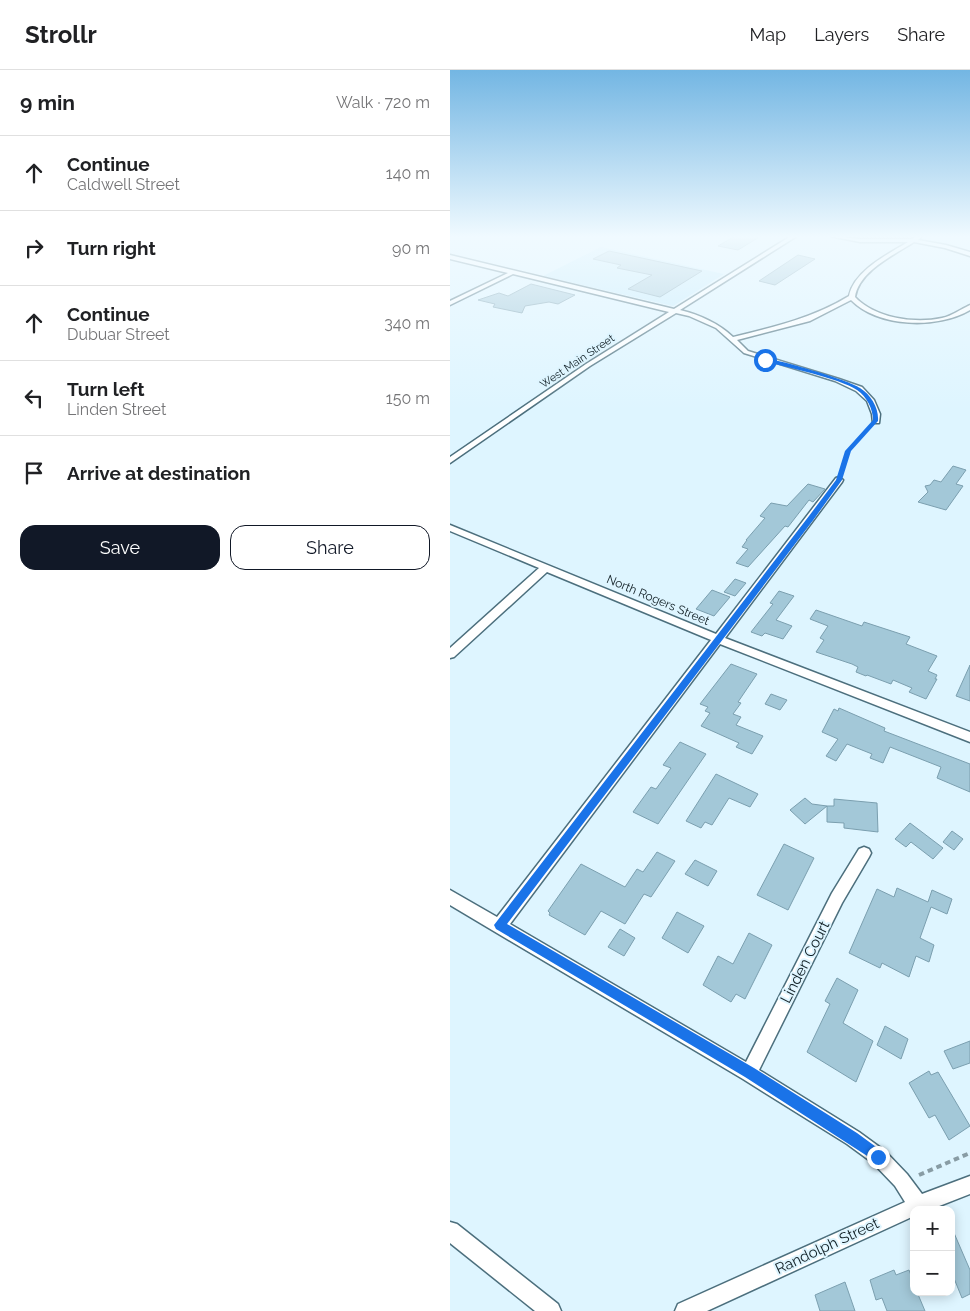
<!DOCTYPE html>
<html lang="en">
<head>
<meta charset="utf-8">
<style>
  :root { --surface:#fff; --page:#f2f2f2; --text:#202124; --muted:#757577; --line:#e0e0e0; --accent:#111827 }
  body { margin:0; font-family:Raleway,sans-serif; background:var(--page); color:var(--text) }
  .controls { position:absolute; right:15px; bottom:15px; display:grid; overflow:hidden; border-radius:10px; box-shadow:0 2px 12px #0003 }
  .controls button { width:45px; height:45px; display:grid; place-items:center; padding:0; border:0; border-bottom:1px solid var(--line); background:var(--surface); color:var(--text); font:25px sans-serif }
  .stop { position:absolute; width:15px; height:15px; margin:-11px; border:4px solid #1a73e8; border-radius:50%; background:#fff }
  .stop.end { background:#1a73e8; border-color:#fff; box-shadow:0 1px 5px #0008 }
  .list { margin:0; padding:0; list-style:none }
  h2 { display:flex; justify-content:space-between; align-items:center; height:65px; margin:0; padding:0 20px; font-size:21px }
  h2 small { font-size:16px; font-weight:400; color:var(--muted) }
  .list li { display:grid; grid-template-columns:32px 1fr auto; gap:15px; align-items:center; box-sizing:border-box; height:75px; padding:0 20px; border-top:1px solid var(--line) }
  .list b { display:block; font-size:19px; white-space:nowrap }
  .list p { margin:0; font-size:16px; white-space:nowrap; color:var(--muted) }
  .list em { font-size:16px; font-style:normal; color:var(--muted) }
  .actions { display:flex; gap:10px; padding:15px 20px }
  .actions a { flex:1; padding:11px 0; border:1px solid var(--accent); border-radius:15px; text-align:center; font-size:18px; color:var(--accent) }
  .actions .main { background:var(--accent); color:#fff }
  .icon { flex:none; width:28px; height:28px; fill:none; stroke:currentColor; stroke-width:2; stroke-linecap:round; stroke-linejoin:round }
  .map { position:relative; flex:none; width:520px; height:1241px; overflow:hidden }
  header { display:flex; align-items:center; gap:30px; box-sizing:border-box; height:70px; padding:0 25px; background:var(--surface); border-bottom:1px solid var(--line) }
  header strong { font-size:24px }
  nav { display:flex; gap:28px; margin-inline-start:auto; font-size:18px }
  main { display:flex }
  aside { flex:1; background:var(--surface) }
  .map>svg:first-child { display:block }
  .built { fill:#c7ecfc }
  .building { fill:#a3c8d8; stroke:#7b9faf }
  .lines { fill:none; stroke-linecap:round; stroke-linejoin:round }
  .street-casing { stroke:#4c6f7d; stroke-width:3 }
  .path-far1 { stroke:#889ca4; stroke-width:2; stroke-dasharray:2.5 2; stroke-linecap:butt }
  .path { stroke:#889ca4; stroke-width:4; stroke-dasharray:5.5 4; stroke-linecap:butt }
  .street { fill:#fff; fill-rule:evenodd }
  .route { fill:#1a73e8 }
  .labels { text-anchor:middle; stroke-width:4; stroke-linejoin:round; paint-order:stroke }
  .far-street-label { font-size:11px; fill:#122026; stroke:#def5ff }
  .street-label { font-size:12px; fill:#122026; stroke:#def5ff }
  .near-street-label { font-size:15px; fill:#122026; stroke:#def5ff }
</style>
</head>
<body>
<header>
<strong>Strollr</strong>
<nav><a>Map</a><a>Layers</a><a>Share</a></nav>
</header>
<main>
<aside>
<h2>9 min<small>Walk · 720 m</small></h2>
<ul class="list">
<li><svg class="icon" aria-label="ahead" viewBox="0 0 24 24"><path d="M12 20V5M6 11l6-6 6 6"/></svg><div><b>Continue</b><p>Caldwell Street</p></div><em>140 m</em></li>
<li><svg class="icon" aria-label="right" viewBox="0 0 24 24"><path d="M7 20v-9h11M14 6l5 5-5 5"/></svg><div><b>Turn right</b></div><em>90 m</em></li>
<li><svg class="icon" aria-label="ahead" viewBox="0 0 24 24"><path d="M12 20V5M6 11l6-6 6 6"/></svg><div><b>Continue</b><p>Dubuar Street</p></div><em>340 m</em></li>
<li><svg class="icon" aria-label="left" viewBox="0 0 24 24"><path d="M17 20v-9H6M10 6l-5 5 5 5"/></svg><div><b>Turn left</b><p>Linden Street</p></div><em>150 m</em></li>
<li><svg class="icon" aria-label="arrive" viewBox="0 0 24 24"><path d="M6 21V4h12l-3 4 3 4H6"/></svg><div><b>Arrive at destination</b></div></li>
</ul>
<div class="actions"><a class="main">Save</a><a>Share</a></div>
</aside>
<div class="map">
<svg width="520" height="1241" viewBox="0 0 520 1241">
  <rect width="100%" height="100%" fill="#def5ff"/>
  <path class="built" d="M151 177 274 204 223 236 93 206Z"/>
  <path class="building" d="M285 166H311L288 180 268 176Z
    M159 181 187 187 252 201 210 227 178 219 202 205 167 198 171 195 143 189Z
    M348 185 365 189 325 215 309 211Z
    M81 214 125 225 108 234 99 232 75 236 72 243 43 237 45 234 28 230 49 223 58 226Z
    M503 396 516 400 506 414 513 416 496 440 468 432 478 422 475 416 480 415 484 410 491 412Z
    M358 414 375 419 363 432 359 430 338 457 335 456 298 497 286 493 298 479 292 477 297 470H296L315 448 310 446 321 433 337 436Z
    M285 509 296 513 285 526 274 522Z
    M262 520 280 527 264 546 246 539Z
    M329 521 344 526 326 550 342 556 333 569 315 563 312 566 301 562 323 534 320 533Z
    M366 540 412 556 414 552 460 567 456 574 487 586 478 601 487 605 485 609H487L476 629 459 622 462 618 443 610 441 614 417 605 416 606 406 602 408 597 402 594 366 582 374 570 370 568 378 556 360 549Z
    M281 594 307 604 288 632 291 633 283 644 291 647 286 655 313 666 302 684 286 677 289 673 251 656 260 643 255 641 258 637 250 634Z
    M520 595V631L506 626Z
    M321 624 337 630 330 640 315 634Z
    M389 638 435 658 434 661 520 694V722L487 708 491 697 440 677 433 693 420 688 422 684 397 674 386 691 376 686 388 669 372 662 384 639 388 641Z
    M230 672 256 684 208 754 183 742 201 717 206 719 221 698 213 695Z
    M266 704 308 724 300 737 279 728 262 755 255 752 251 758 236 751Z
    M355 728 362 734 377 736 355 754 340 740Z
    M384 729 427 733 428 762 394 758V753L377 752V736H384Z
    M460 753 493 778 483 789 461 772 456 777 445 769Z
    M502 761 513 769 504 780 493 772Z
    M334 774 364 788 338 840 307 825Z
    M207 782 225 791 201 827 194 824 175 854 151 841 135 865 99 845 100 843 98 841 131 794 175 817 187 799 193 802Z
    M245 790 267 801 258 816 235 804Z
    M447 818 478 832 482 820 502 829 497 844 481 837 470 868 484 875 479 892 466 886 459 907 432 893 430 898 399 883 427 819 444 827Z
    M227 842 254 856 238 883 212 868Z
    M170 859 185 868 174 886 158 877Z
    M299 863 322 875 295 929 286 924 281 932 253 915 268 886 283 894Z
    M387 908 408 920 393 953 423 971 406 1012 357 982 380 934 375 931Z
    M435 956 458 969 451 989 427 975Z
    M520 971V993L503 999 494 981Z
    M479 1001 481 1005 488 1002 520 1056 499 1070 485 1045 479 1048 459 1013Z
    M501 1156 520 1200V1224L512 1228 501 1201Z
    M444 1200 446 1205 459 1200 464 1213V1222H467L475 1241H437L432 1228 426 1230 420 1210Z
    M395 1212 405 1241H370L365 1225Z"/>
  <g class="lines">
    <g class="street-casing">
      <path id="street" d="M341 166H347L230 240C250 245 268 253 283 267 324 257 363 248 399 226 404 201 438 184 458 172H410L380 166 410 169H462L466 166H472L468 170 496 175 520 182V186L495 178 464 172C444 185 409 201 405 227 425 248 464 254 492 248 502 246 511 239 520 235V240C488 259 429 258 401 230L360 251 287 270 298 281 389 309 412 317 424 330 430 344 429 353H423L422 344 417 331 406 321 385 311 294 283 266 258 239 246 226 243 140 296 0 393V387L136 294 219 242 63 204 0 235V231L58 203 0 189V185L224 239Z
        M389 407 393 410 392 412 275 568 520 662V672L270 574 60 854 296 992 382 823 409 779 414 777 419 779 421 783 419 787 392 833 309 1000 409 1062 435 1081 457 1104 472 1124 520 1106V1124L479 1140H464V1146L257 1241H225L228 1234 455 1132 445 1116 423 1093 397 1074 293 1009 0 835V820L47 847 261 570 97 502 4 587 0 588V578L89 498 0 461V455L266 564 386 408Z
        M0 1152 7 1154 108 1234 111 1241H85L0 1173Z"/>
    </g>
    <path class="path-far1" d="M391 402 398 381 420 357"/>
    <path class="path" d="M469 1105 520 1083"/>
    <use href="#street" class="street"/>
  </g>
  <linearGradient id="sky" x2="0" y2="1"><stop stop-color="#73b6e3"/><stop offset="0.49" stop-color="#f0faff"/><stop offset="1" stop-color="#f0faff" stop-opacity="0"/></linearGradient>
  <rect width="520" height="340" fill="url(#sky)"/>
  <path class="route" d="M313 288C327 289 399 310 410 318 421 325 429 338 428 351L401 381 392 410 364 449 57 854 304 998 407 1063 433 1082 435 1087 433 1091 428 1093 295 1007 46 859 44 855 359 446 386 410 395 381 423 350C423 339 417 327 407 320 389 308 336 297 313 291Z"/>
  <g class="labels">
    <g class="far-street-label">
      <text transform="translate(127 291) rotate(-34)" y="4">West Main Street</text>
    </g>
    <g class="street-label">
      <text transform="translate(208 530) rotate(23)" y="4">North Rogers Street</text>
    </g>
    <g class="near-street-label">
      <text transform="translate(355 892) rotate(-63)" y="5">Linden Court</text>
      <text transform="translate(377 1176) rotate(-25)" y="5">Randolph Street</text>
    </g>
  </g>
</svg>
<div class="controls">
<button>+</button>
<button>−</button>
</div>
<div class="stop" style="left:315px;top:290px"></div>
<div class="stop end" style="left:428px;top:1087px"></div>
</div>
</main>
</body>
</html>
